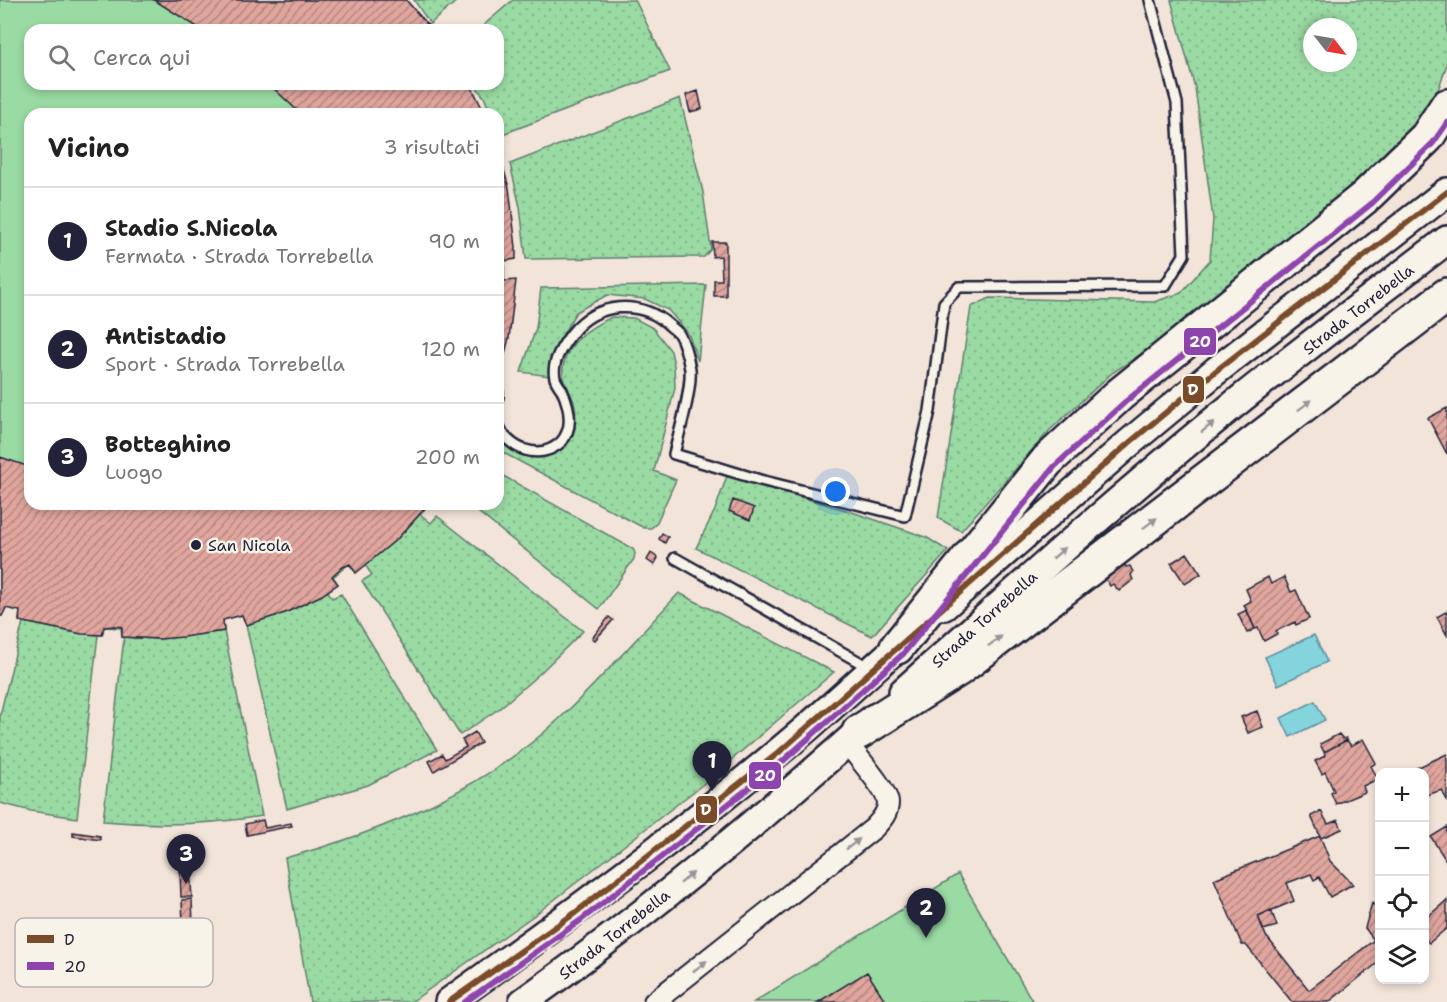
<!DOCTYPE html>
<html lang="it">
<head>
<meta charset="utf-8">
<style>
  :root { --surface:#fff; --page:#f6f6f6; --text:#222; --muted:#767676; --line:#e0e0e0; --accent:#22223b }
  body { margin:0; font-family:"Shantell Sans",sans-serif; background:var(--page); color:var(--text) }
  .controls { position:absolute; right:18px; bottom:18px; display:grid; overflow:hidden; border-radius:12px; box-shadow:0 3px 9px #0003 }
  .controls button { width:54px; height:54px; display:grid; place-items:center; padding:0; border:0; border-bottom:2px solid var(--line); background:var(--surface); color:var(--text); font:30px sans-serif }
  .compass { position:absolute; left:1303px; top:18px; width:54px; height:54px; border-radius:50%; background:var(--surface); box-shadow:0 3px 9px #0003; rotate:121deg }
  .you { position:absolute; left:836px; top:492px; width:21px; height:21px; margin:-15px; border:4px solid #fff; border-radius:50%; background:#1a73e8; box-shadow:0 0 0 9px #1a73e833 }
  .badge { display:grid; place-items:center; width:39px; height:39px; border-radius:50%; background:var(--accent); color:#fff; font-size:20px; font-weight:700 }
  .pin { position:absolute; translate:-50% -50px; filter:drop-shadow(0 2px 3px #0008) }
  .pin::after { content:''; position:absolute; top:32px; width:21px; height:18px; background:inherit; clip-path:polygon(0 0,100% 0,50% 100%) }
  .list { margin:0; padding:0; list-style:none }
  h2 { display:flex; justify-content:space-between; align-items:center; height:78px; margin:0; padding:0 24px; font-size:26px }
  h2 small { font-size:20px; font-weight:400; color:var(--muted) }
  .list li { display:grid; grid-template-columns:39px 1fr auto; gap:18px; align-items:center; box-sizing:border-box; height:108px; padding:0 24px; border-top:2px solid var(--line) }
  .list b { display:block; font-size:22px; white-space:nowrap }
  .list p { margin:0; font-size:20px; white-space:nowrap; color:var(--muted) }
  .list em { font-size:20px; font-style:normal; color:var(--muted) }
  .icon { flex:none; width:33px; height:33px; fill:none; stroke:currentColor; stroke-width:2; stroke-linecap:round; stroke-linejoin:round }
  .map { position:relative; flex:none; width:1447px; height:1002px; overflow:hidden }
  .search { position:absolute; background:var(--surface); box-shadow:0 3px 9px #0003; left:24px; top:24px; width:480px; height:66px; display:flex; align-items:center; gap:15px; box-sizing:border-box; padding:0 21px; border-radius:18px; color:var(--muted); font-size:22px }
  .panel { position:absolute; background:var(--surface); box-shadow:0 3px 9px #0003; left:24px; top:108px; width:480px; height:402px; border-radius:18px }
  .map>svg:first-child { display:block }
  .grass { fill:url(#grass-dots); stroke:#5e7e6f; stroke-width:1.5; fill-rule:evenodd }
  .garden { fill:#9adaa3; stroke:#5e7e6f; stroke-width:1.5 }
  .water { fill:#84d4de; stroke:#5d8d9d; stroke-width:1.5 }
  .building { fill:url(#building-hatch); stroke:#22223b; stroke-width:1.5 }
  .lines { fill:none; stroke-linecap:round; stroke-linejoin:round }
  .lane-casing { stroke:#22223b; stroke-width:14 }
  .street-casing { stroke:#22223b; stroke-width:24 }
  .secondary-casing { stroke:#22223b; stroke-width:32 }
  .highway-casing { stroke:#22223b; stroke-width:38 }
  .lane { stroke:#f7f3e8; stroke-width:9 }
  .street { stroke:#f7f3e8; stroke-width:20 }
  .secondary { stroke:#f7f3e8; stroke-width:27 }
  .highway { stroke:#f7f3e8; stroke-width:33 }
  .bus-1-casing { stroke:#f7f3e8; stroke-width:10 }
  .bus-2-casing { stroke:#f7f3e8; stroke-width:10 }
  .bus-1 { stroke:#7a4b2a; stroke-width:6 }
  .bus-2 { stroke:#8e44ad; stroke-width:6 }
  .oneway { fill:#97959a }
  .poi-dot { fill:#22223b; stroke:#f7f3e8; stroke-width:2 }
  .labels { text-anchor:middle; stroke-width:5; stroke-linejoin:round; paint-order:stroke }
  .street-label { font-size:16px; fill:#22223b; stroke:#f7f3e8 }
  .poi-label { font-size:16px; fill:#22223b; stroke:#f7f3e8; text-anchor:start }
  .key { fill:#f7f3e8; stroke:#b7b4b4; stroke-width:1.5 }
  .key-label { font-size:16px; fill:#22223b }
  .line-badge { stroke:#f7f3e8; stroke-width:2 }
  .badge-label { font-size:16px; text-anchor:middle; font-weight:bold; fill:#fff }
</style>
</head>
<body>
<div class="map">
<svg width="1447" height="1002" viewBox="0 0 1447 1002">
  <defs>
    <pattern id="grass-dots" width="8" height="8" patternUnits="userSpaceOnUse" patternTransform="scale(1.5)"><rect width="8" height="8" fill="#9adaa3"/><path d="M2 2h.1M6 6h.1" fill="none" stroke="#84bb8d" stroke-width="1.8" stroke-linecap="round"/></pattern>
    <pattern id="building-hatch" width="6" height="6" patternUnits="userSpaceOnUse" patternTransform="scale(1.5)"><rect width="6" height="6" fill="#e0a69e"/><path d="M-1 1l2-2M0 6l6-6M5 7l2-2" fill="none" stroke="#b58782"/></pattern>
  </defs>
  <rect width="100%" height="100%" fill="#f2e4d9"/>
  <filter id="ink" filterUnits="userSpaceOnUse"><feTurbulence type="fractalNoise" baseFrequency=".0167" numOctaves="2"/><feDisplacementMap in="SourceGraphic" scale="12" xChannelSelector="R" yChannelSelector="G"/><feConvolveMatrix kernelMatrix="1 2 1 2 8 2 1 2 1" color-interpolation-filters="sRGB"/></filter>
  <g filter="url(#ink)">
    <path class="grass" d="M414 0H458L430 24Z
      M513 0H635L670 71 500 135 498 130V114H491L484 97 474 84H498V30H478Z
      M1171 0H1447V64L1436 96 1404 139 1369 174 1214 306 1112 373 1050 430 961 531 938 518 971 307 990 298 1154 302 1181 293 1210 260 1213 219 1195 88ZM1312 27H1348V63H1312Z
      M680 98 703 192 711 249 704 257 526 259 520 207 510 164Z
      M706 285 698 361 688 333 668 310 645 299 607 295 576 312 557 344 549 376 521 372 536 328 541 288Z
      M612 317 634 318 653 328 671 351 674 365 675 388 654 471 676 480 656 524 651 528H644L498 450V439C505 447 518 456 529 457 559 459 582 431 574 402 569 387 559 383 564 363 569 340 592 326 612 317Z
      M498 473 633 549 635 553 634 559 599 609 468 504H498Z
      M727 476 849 511 926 537 948 551 872 636 696 548 715 510Z
      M420 514 431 523 437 516 583 631 539 674 500 708 460 735 362 581 372 575 365 565 398 538Z
      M328 591 332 598 341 594 437 750 368 785 287 809 246 625 285 613Z
      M679 593 834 672 702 785 536 914 411 1002H310L285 858C385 831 483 790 559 719 602 679 639 635 679 593Z
      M23 622 67 631 98 635 77 818 31 811 0 803V715Z
      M224 631 262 816C208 825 157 826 103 821L124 637 159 639Z"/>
    <path class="garden" d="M0 0H406L432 30H30V84H470L485 114H30V504H429L398 538 356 573 349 564 333 577 338 584C310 604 279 615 246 625L242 615 223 620 224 631 159 639 122 637 121 628 104 627 102 635 67 631 19 621 20 611 6 608 2 616H0Z
      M958 874 1033 1002H754Z"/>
    <path class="water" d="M1314 635 1327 662 1278 685 1265 657Z
      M1315 701 1325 720 1290 737 1281 718Z"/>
    <path class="building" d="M154 0H406L432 30H202Z
      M269 84H470L485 114H301Z
      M698 91 702 109 690 112 686 95Z
      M501 160 509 188 516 247V259L504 261V281L516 280 509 338 498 380V162Z
      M712 242H726V296H714V280H722L721 256 713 257Z
      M1447 408V454L1428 418Z
      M0 457 30 467V504H429L398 538 356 573 350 564 341 568 332 576 338 584 322 595 285 613 246 625 242 615 223 620 224 631 183 637 159 639 122 637V627L115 626 104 627 102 635 82 634 19 621 20 611 6 608 2 616H0Z
      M733 500 754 508 750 520 729 511Z
      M662 533 668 537 665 543 659 539Z
      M651 553 658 558 654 565 647 560Z
      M1187 553 1201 574 1185 584 1171 563Z
      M1124 564 1126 567 1130 566 1133 572 1131 575 1133 580 1119 591 1113 584 1110 586 1105 578Z
      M1268 577 1271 584 1284 577 1291 592 1296 590 1309 619 1296 625 1295 622 1276 631 1277 634 1264 641 1258 628 1255 629 1244 605 1251 601 1246 589Z
      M1247 610 1255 629 1247 633 1238 614Z
      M1447 611V635L1437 617Z
      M609 617 613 620 595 640 592 638Z
      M1257 711 1263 727 1248 733 1241 717Z
      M475 732 481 743 434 771 429 761 442 754 445 759 466 747 462 740Z
      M1339 734 1343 739 1346 738 1347 740 1324 752 1320 744Z
      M1363 739 1376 763 1371 766 1378 779 1363 786 1365 792 1336 804 1331 793 1334 791 1325 772 1322 774 1315 761 1325 756 1324 752 1347 740 1351 746Z
      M1447 754V802L1442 790 1424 796V772H1410V771Z
      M1321 811 1328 824 1338 820 1342 829 1321 838 1311 816Z
      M263 820 265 828 291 823 292 826 247 835 245 824Z
      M1447 827V862L1431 837Z
      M73 832 100 836V840L73 836Z
      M1320 836 1330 861 1353 884 1330 897 1319 877 1314 880 1311 874 1287 883 1294 901 1258 916 1266 936 1309 990 1374 940 1365 928 1372 903 1380 911V961L1329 1002H1292L1246 945H1242L1214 879Z
      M180 871H190L192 897H181Z
      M192 899 193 925H183L182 900Z
      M1447 900V928L1429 943 1424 938V920Z
      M1271 910 1277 926 1263 930 1258 916Z
      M867 972 886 1002H818Z"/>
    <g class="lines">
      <g class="lane-casing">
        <path id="lane" d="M498 392V397
          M498 424C507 449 540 462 561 442 575 427 569 406 562 390 560 387 556 382 555 378 551 362 563 345 572 333 596 302 641 299 669 325 672 328 677 331 679 334 685 344 688 358 690 369 692 390 679 433 674 454L760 480 905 516 930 411 944 303 959 287 1165 286 1184 255 1177 103 1150 0
          M675 558 870 668"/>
      </g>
      <g class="street-casing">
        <path id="street" d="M654 1002 874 828C880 821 888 814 888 803 888 791 855 754 847 743"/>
      </g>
      <g class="secondary-casing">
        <path id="secondary" d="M944 606 1129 443 1217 370 1447 192
          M903 692C1014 592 1125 492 1242 398 1310 344 1379 292 1447 240
          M449 1002C560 923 671 842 776 754 823 716 867 674 913 633
          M523 1002C646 915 762 819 874 718"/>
      </g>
      <g class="highway-casing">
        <path id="highway" d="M897 647 1047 461 1119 395 1365 197 1427 137 1447 106
          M859 732 960 668 1447 295"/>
      </g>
      <use href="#lane" class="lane"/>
      <use href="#street" class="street"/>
      <use href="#secondary" class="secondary"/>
      <use href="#highway" class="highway"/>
      <g class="bus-1-casing">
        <path id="bus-1" d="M449 1002 575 913 777 754 1129 443 1217 370 1447 192"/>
      </g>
      <g class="bus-2-casing">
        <path id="bus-2" d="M465 1002 581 920 783 761 903 654 1054 467 1125 402 1371 204 1433 143 1447 123"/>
      </g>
      <use href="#bus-1" class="bus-1"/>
      <use href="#bus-2" class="bus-2"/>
    </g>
    <defs><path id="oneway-solid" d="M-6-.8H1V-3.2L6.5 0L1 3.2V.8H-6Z" transform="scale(1.5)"/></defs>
    <g class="oneway">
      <use href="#oneway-solid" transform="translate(1305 405) rotate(-37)"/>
      <use href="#oneway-solid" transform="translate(1208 427) rotate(-39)"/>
      <use href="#oneway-solid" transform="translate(1150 523) rotate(-37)"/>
      <use href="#oneway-solid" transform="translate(1059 553) rotate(-41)"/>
      <use href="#oneway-solid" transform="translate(995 641) rotate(-37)"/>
      <use href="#oneway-solid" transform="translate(853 844) rotate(-38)"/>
      <use href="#oneway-solid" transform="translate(687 878) rotate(-39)"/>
      <use href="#oneway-solid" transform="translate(700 966) rotate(-38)"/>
    </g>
  </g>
  <circle class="poi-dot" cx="196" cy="545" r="6"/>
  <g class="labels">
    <g class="street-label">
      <text transform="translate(1358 309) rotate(-38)" y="6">Strada Torrebella</text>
      <text transform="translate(984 619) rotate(-42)" y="6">Strada Torrebella</text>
      <text transform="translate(614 934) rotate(-38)" y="6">Strada Torrebella</text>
    </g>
    <g class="poi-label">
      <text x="208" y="551">San Nicola</text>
    </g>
  </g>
  <rect x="15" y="918" width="198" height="69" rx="9" class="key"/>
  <rect x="27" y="935" width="27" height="8" fill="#7a4b2a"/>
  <rect x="27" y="962" width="27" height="8" fill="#8e44ad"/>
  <g class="key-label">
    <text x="64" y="945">D</text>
    <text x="64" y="972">20</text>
  </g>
  <g class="line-badge">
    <rect x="1183" y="327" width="34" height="29" rx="6" fill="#8e44ad"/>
    <rect x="1182" y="375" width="23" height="29" rx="6" fill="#7a4b2a"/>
    <rect x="748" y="761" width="34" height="29" rx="6" fill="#8e44ad"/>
    <rect x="695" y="795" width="23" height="29" rx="6" fill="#7a4b2a"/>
  </g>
  <g class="badge-label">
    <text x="1200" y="347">20</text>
    <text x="1193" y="395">D</text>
    <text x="765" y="781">20</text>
    <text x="706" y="815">D</text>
  </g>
</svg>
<div class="controls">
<button>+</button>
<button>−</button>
<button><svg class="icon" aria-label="locate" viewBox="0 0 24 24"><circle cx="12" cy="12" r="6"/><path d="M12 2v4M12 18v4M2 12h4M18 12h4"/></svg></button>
<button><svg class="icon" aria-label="layers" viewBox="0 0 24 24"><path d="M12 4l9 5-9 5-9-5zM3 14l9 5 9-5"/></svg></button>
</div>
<svg class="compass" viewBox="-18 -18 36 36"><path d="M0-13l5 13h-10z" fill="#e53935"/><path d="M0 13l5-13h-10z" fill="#767676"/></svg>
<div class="you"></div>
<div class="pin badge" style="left:712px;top:791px">1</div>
<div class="pin badge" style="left:926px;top:938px">2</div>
<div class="pin badge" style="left:186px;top:884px">3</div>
<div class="search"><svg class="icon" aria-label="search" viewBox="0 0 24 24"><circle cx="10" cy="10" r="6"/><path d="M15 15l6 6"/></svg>Cerca qui</div>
<section class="panel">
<h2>Vicino<small>3 risultati</small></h2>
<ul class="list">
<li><span class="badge">1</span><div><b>Stadio S.Nicola</b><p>Fermata · Strada Torrebella</p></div><em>90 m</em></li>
<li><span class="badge">2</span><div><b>Antistadio</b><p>Sport · Strada Torrebella</p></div><em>120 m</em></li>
<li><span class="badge">3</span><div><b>Botteghino</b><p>Luogo</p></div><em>200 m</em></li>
</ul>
</section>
</div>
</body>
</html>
